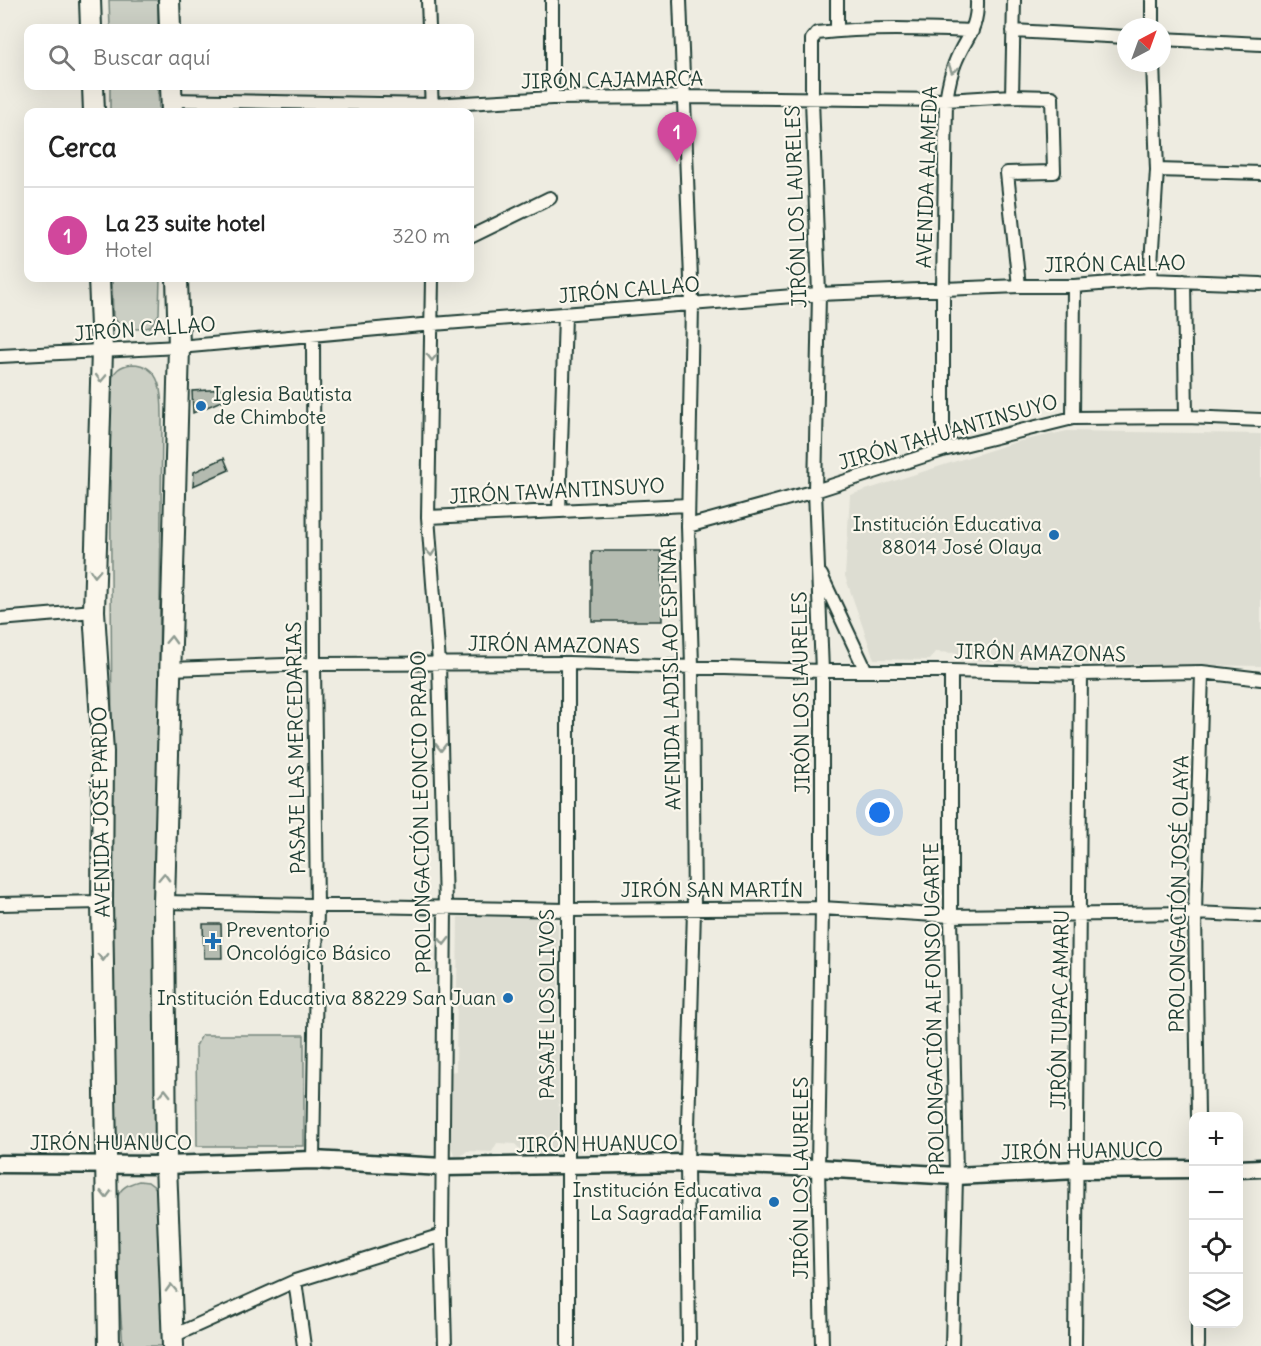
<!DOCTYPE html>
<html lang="es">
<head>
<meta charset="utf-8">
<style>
  :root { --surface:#fff; --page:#f6f6f6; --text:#222; --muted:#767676; --line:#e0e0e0; --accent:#d93025 }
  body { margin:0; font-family:Delius,sans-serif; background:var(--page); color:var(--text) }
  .controls { position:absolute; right:18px; bottom:18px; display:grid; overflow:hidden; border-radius:12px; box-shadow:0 6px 24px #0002 }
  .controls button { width:54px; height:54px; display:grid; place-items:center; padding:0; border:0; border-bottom:2px solid var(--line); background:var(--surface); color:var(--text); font:30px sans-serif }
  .compass { position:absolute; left:1117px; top:18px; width:54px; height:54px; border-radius:50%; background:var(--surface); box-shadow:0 6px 24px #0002; rotate:41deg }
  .you { position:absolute; left:880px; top:813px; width:21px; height:21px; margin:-15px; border:4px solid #fff; border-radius:50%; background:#1a73e8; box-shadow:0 0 0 9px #1a73e833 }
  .badge { display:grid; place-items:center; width:39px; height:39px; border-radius:50%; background:var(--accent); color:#fff; font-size:20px; font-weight:700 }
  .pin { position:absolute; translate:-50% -50px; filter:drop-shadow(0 2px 3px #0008) }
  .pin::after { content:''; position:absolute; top:32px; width:21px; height:18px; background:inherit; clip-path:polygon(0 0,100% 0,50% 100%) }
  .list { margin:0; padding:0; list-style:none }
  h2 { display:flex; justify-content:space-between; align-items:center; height:78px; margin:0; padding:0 24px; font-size:26px }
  h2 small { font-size:20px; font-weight:400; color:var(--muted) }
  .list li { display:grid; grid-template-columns:39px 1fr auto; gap:18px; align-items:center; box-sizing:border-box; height:96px; padding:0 24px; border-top:2px solid var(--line) }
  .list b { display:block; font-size:22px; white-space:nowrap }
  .list p { margin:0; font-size:20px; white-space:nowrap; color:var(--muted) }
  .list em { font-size:20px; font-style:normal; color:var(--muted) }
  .icon { flex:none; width:33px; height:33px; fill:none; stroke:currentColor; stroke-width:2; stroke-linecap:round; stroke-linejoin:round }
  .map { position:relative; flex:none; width:1261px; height:1346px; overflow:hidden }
  .search { position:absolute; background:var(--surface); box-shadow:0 6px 24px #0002; left:24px; top:24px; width:450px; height:66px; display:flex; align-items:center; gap:15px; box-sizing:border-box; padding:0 21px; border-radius:12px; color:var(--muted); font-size:22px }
  .panel { position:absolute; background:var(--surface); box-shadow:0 6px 24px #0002; left:24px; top:108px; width:450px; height:174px; border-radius:12px }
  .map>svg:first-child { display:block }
  .built { fill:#ddddd2 }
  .green { fill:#cbcfc4; stroke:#75867c; stroke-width:1.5 }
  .building { fill:#b4bbb0; stroke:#1f3d34; stroke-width:1.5 }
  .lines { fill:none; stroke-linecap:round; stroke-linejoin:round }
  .street-casing { stroke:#1f3d34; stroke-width:16 }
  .secondary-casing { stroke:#1f3d34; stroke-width:21 }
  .primary-casing { stroke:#1f3d34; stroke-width:24 }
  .street { stroke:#fbf7ec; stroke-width:12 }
  .secondary { stroke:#fbf7ec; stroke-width:16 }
  .primary { stroke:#fbf7ec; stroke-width:20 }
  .oneway { stroke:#8d9a90 }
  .poi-dot { fill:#1f6fb2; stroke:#fbf7ec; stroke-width:2 }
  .labels { text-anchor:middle; stroke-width:4.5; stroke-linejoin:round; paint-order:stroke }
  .street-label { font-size:20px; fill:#1f3d34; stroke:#fbf7ec }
  .poi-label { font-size:20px; fill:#1f3d34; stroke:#fbf7ec; text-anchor:end }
</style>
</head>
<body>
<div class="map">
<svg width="1261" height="1346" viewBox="0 0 1261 1346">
  <rect width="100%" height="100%" fill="#eeece1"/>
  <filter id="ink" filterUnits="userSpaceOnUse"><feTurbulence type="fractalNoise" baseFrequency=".0167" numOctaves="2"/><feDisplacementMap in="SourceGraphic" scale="12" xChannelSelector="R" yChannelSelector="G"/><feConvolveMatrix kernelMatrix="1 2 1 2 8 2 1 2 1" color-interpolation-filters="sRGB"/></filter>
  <g filter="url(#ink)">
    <path class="built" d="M1067 431 1261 434V666L1062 663 1053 653 1030 652 1020 663 966 660 955 653 935 652 929 660 874 659 845 576 850 495 1016 442Z
      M458 917H549L558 925 559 1146 554 1154 526 1156 515 1144 497 1143 492 1152 467 1151 461 1156H455L449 1143V1072L456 1071Z"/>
    <path class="green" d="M109 0H158V28H110Z
      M110 86H158L159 112H110Z
      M112 278H160L159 314 150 327C136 331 122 329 113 317Z
      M132 364C165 364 162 402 162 426L159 676 161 1130 153 1142C138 1150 125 1147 114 1133L110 382C115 370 119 366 132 364Z
      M202 1035H304V1146H197L196 1046Z
      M139 1181 148 1182 161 1192 169 1346H123L118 1278 115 1205C118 1190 124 1185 139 1181Z"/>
    <path class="building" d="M226 389V399L193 413 192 391Z
      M224 458 229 470 193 486 194 472Z
      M592 551H661L662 621H592Z
      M203 924H221L222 958H204Z"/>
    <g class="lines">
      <g class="street-casing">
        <path id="street" d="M428 0 429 28
          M552 0V98
          M680 0 692 304 688 526 692 666 694 910 687 1163 689 1346
          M1152 27V0
          M837 31V0
          M1013 31 1126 37
          M1162 39 1261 44
          M431 86 432 111
          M1012 96 1014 0
          M171 100 432 105 552 98 682 97 946 100 1012 96 1052 97 1054 172 1007 173 1019 286
          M1157 170 1261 173
          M470 237 550 198
          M432 278 428 517 439 663 445 906 442 1235 445 1346
          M1150 280 1157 170 1153 63
          M1184 281 1186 417
          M313 336 314 664 317 906 313 1160
          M0 356 179 347 433 324 819 294 1019 286H1074L1150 280 1261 284
          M1073 418 1074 286
          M943 450V290L946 100C948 88 950 75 955 63 965 37 978 31 977 0
          M559 511 565 315
          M428 517 688 505
          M688 526 815 491 943 450 1073 418 1186 417 1261 420
          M821 575 866 671
          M0 619 94 611
          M568 663V1346
          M170 669 314 664 568 663 822 671H951L1081 674 1202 672 1261 679
          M951 671V916L956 1176 952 1346
          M164 902 567 910 822 908 951 916 1195 913 1261 916
          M0 904 102 902
          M1198 1116 1195 913 1202 672
          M295 1281 304 1346
          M173 1336 295 1281 442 1235
          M822 1346 818 1168 822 908V671L815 491 819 294 812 99V39L817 33C869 27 921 29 972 31
          M1075 1346 1081 674
          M1198 1346V1324"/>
      </g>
      <g class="secondary-casing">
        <path id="secondary" d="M0 1164 166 1165 313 1160 443 1167 687 1163 818 1168 956 1176 1077 1170 1194 1169
          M1238 1169 1261 1168"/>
      </g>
      <g class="primary-casing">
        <path id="primary" d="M90 0 91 28
          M169 0 170 28
          M93 86 94 112
          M171 86 172 112
          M99 278 102 351 94 611 103 752 102 902 109 1346
          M173 1346 166 1165 164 902 179 347 177 278"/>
      </g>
      <use href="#street" class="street"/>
      <use href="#secondary" class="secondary"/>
      <use href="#primary" class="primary"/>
    </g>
    <defs><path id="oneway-chevron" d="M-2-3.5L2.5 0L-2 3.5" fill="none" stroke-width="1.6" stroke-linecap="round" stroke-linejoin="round" transform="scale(1.5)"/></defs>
    <g class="oneway">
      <use href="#oneway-chevron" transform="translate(953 69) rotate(109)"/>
      <use href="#oneway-chevron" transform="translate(432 357) rotate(91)"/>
      <use href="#oneway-chevron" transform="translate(101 378) rotate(92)"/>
      <use href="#oneway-chevron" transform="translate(431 552) rotate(86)"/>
      <use href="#oneway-chevron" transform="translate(95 573) rotate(92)"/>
      <use href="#oneway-chevron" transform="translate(171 640) rotate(-88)"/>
      <use href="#oneway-chevron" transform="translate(441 747) rotate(89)"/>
      <use href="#oneway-chevron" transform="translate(164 877) rotate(-88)"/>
      <use href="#oneway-chevron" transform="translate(444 941) rotate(90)"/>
      <use href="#oneway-chevron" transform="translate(103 957) rotate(89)"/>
      <use href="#oneway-chevron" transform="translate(165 1093) rotate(-90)"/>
      <use href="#oneway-chevron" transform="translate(106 1194) rotate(89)"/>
      <use href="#oneway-chevron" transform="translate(171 1288) rotate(-92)"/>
    </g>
  </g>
  <g class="poi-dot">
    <circle cx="201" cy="406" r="6"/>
    <circle cx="1054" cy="535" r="6"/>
    <path d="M210 932h6v6h6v6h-6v6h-6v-6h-6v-6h6z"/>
    <circle cx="508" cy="998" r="6"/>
    <circle cx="774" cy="1202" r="6"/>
  </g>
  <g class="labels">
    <g class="street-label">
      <text transform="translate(612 80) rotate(-1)" y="7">JIRÓN CAJAMARCA</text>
      <text transform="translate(927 177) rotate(-88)" y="7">AVENIDA ALAMEDA</text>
      <text transform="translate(796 207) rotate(-92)" y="7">JIRÓN LOS LAURELES</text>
      <text transform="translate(1115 264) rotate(-1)" y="7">JIRÓN CALLAO</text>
      <text transform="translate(629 290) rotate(-5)" y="7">JIRÓN CALLAO</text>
      <text transform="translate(145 329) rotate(-4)" y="7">JIRÓN CALLAO</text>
      <text transform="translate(948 432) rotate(-16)" y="7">JIRÓN TAHUANTINSUYO</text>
      <text transform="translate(557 491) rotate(-3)" y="7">JIRÓN TAWANTINSUYO</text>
      <text transform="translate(554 645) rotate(1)" y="7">JIRÓN AMAZONAS</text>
      <text transform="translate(1040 653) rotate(1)" y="7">JIRÓN AMAZONAS</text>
      <text transform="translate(671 673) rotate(-91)" y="7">AVENIDA LADISLAO ESPINAR</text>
      <text transform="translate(801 693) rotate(-91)" y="7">JIRÓN LOS LAURELES</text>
      <text transform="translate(296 748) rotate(-91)" y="7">PASAJE LAS MERCEDARIAS</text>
      <text transform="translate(101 812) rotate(-91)" y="7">AVENIDA JOSÉ PARDO</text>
      <text transform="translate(421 812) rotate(-91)" y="7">PROLONGACIÓN LEONCIO PRADO</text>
      <text x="712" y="897">JIRÓN SAN MARTÍN</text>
      <text transform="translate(1179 894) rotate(-89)" y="7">PROLONGACIÓN JOSÉ OLAYA</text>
      <text transform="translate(547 1004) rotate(-90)" y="7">PASAJE LOS OLIVOS</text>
      <text transform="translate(934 1009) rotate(-91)" y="7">PROLONGACIÓN ALFONSO UGARTE</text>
      <text transform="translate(1060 1010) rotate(-89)" y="7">JIRÓN TUPAC AMARU</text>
      <text x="111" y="1150">JIRÓN HUANUCO</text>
      <text transform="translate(597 1144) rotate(-1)" y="7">JIRÓN HUANUCO</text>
      <text transform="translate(1082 1151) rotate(-1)" y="7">JIRÓN HUANUCO</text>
      <text transform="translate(801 1178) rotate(-90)" y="7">JIRÓN LOS LAURELES</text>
    </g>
    <g class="poi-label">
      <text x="213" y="401" text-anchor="start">Iglesia Bautista<tspan x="213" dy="23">de Chimbote</tspan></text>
      <text x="1042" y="531">Institución Educativa<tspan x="1042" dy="23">88014 José Olaya</tspan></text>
      <text x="226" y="937" text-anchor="start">Preventorio<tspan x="226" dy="23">Oncológico Básico</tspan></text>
      <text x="496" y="1005">Institución Educativa 88229 San Juan</text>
      <text x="762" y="1197">Institución Educativa<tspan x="762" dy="23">La Sagrada Familia</tspan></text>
    </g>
  </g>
</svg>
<div class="controls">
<button>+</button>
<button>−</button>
<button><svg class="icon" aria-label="locate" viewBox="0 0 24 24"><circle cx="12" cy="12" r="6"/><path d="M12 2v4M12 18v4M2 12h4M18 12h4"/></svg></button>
<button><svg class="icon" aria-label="layers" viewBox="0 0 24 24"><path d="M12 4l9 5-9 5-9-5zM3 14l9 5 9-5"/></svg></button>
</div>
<svg class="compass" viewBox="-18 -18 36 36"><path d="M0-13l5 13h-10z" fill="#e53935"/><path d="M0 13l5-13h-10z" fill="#767676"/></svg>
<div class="you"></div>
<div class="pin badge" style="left:677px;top:162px;background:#d1479c">1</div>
<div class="search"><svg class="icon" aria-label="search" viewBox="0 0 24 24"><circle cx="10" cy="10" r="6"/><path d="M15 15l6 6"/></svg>Buscar aquí</div>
<section class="panel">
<h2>Cerca<small></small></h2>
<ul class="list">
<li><span class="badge" style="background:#d1479c">1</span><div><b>La 23 suite hotel</b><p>Hotel</p></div><em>320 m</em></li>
</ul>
</section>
</div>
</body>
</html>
